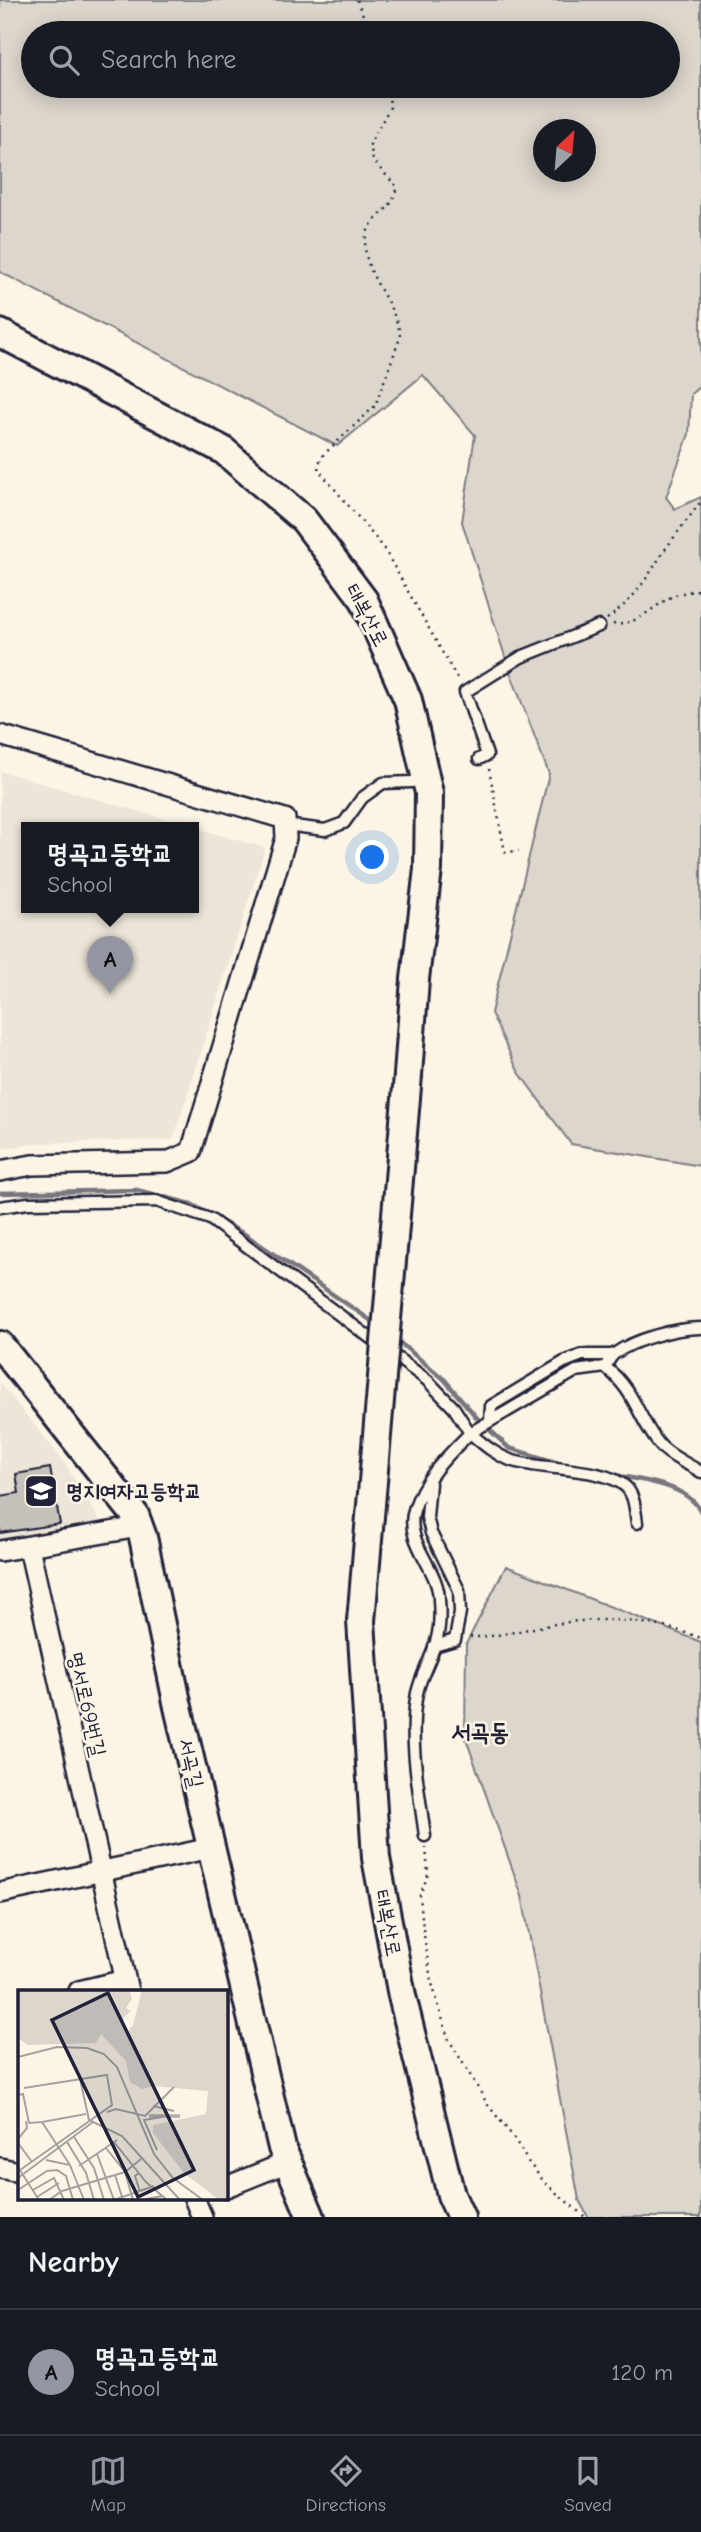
<!DOCTYPE html>
<html lang="en">
<head>
<meta charset="utf-8">
<style>
  :root { --surface:#171b24; --page:#242831; --text:#f1f3f6; --muted:#9ea1a6; --line:#363941; --accent:#9495a2 }
  body { margin:0; font-family:"Comic Neue","Poor Story",sans-serif; background:var(--page); color:var(--text) }
  .compass { position:absolute; left:533px; top:119px; width:63px; height:63px; border-radius:50%; background:var(--surface); box-shadow:0 4px 18px #0003; rotate:26deg }
  .you { position:absolute; left:373px; top:858px; width:24px; height:24px; margin:-18px; border:5px solid #fff; border-radius:50%; background:#1a73e8; box-shadow:0 0 0 10px #1a73e833 }
  .badge { display:grid; place-items:center; width:46px; height:46px; border-radius:50%; background:var(--accent); color:#111; font-size:23px; font-weight:700 }
  .pin { position:absolute; translate:-50% -58px; filter:drop-shadow(0 2px 4px #0008) }
  .pin::after { content:''; position:absolute; top:37px; width:24px; height:21px; background:inherit; clip-path:polygon(0 0,100% 0,50% 100%) }
  .popup { position:absolute; left:21px; top:822px; width:178px; height:91px; box-sizing:border-box; display:grid; place-content:center; border-radius:0px; background:var(--surface); filter:drop-shadow(0 2px 5px #0005); font-size:23px; white-space:nowrap; color:var(--muted) }
  .popup b { font-size:26px; color:var(--text) }
  .popup::after { content:''; position:absolute; left:50%; top:100%; margin-left:-14px; border:14px solid transparent; border-top-color:var(--surface) }
  .list { margin:0; padding:0; list-style:none }
  h2 { display:flex; justify-content:space-between; align-items:center; height:91px; margin:0; padding:0 28px; font-size:30px }
  h2 small { font-size:23px; font-weight:400; color:var(--muted) }
  .list li { display:grid; grid-template-columns:46px 1fr auto; gap:21px; align-items:center; box-sizing:border-box; height:126px; padding:0 28px; border-top:2px solid var(--line) }
  .list b { display:block; font-size:26px; white-space:nowrap }
  .list p { margin:0; font-size:23px; white-space:nowrap; color:var(--muted) }
  .list em { font-size:23px; font-style:normal; color:var(--muted) }
  .icon { flex:none; width:38px; height:38px; fill:none; stroke:currentColor; stroke-width:2; stroke-linecap:round; stroke-linejoin:round }
  .map { position:relative; flex:none; width:701px; height:2217px; overflow:hidden }
  .search { position:absolute; background:var(--surface); box-shadow:0 4px 18px #0003; left:21px; right:21px; top:21px; height:77px; display:flex; align-items:center; gap:18px; box-sizing:border-box; padding:0 24px; border-radius:38px; color:var(--muted); font-size:26px }
  .sheet { height:217px; background:var(--surface) }
  nav { display:flex; justify-content:space-around; align-items:center; box-sizing:border-box; height:98px; border-top:2px solid var(--line); background:var(--surface); font-size:19px; color:var(--muted) }
  nav a { display:grid; justify-items:center; gap:4px }
  nav .on { color:var(--accent) }
  .map>svg:first-child { display:block }
  .built { fill:#ece5d8; fill-rule:evenodd }
  .green { fill:#dcd6cc; stroke:#7f7c84; stroke-width:2; fill-rule:evenodd }
  .lines { fill:none; stroke-linecap:round; stroke-linejoin:round }
  .stream { stroke:#78757e; stroke-width:4.5 }
  .building { fill:#c6c1bb; stroke:#22223b; stroke-width:2 }
  .lane-casing { stroke:#22223b; stroke-width:15 }
  .street-casing { stroke:#22223b; stroke-width:24 }
  .secondary-casing { stroke:#22223b; stroke-width:32 }
  .path { stroke:#22223b; stroke-width:2.5; stroke-dasharray:2 5; stroke-linecap:butt }
  .lane { stroke:#fcf5e5; stroke-width:10 }
  .street { stroke:#fcf5e5; stroke-width:19 }
  .secondary { stroke:#fcf5e5; stroke-width:26 }
  .secondary-bridge-casing { stroke:#22223b; stroke-width:32; stroke-linecap:butt }
  .secondary-bridge { stroke:#fcf5e5; stroke-width:26 }
  .labels { text-anchor:middle; stroke-width:5; stroke-linejoin:round; paint-order:stroke }
  .street-label { font-size:21px; fill:#22223b; stroke:#fcf5e5 }
  .poi-label { font-size:21px; font-weight:bold; fill:#22223b; stroke:#fcf5e5; text-anchor:start }
  .quarter-label { font-size:24px; font-weight:bold; fill:#22223b; stroke:#fcf5e5 }
  .inset-river { fill:none; stroke:#b2adab; stroke-width:3.5 }
  .inset-road { fill:none; stroke:#a5a1a1; stroke-width:2 }
  .view { fill:#22223b; fill-opacity:0.15; stroke:#22223b; stroke-width:3.5 }
  .inset-edge { fill:none; stroke:#22223b; stroke-width:3.5 }
</style>
</head>
<body>
<div class="map">
<svg width="701" height="2217" viewBox="0 0 701 2217">
  <rect width="100%" height="100%" fill="#fcf5e5"/>
  <filter id="ink" filterUnits="userSpaceOnUse"><feTurbulence type="fractalNoise" baseFrequency=".0143" numOctaves="2"/><feDisplacementMap in="SourceGraphic" scale="14" xChannelSelector="R" yChannelSelector="G"/><feConvolveMatrix kernelMatrix="1 2 1 2 8 2 1 2 1" color-interpolation-filters="sRGB"/></filter>
  <g filter="url(#ink)">
    <path class="built" d="M0 771 265 848 173 1140 37 1143 0 1149ZM26 828H194V908H26Z
      M0 1383 62 1459 102 1524 0 1539Z"/>
    <path class="green" d="M0 0H701V385L691 394 689 434 666 497 675 509 701 497V1166L571 1144 518 1071 491 1013 549 774 509 669 462 522 475 435 423 375 337 446 0 272ZM33 33H668V86H33ZM544 130H586V172H544Z
      M506 1566 701 1642V2217H588L579 2200 522 1896 465 1736 466 1644Z"/>
    <g class="lines">
      <path class="stream" d="M0 1193 137 1190 191 1204 246 1235 376 1324
        M394 1338 444 1379 478 1419 509 1448 565 1465
        M615 1475C643 1481 687 1484 701 1512"/>
    </g>
    <path class="building" d="M50 1468 60 1524 0 1533V1496L19 1493 16 1474Z"/>
    <g class="lines">
      <g class="lane-casing">
        <path id="lane" d="M479 759 487 755 465 692 521 657 599 626
          M285 825 325 830 344 823 362 798 383 783 412 782
          M0 1207 28 1203 156 1201 210 1219 427 1380 454 1408 470 1433 576 1371 605 1367C608 1363 610 1357 614 1354 635 1339 676 1328 701 1328
          M605 1367C636 1391 637 1417 659 1444 669 1456 688 1464 701 1472
          M490 1421 491 1406 564 1362 582 1355H612
          M430 1483 427 1517 431 1533 459 1590 460 1612 455 1640 434 1646
          M425 1836C419 1790 408 1740 417 1693 421 1674 433 1656 437 1638 440 1626 440 1612 439 1600 439 1568 404 1543 414 1510 423 1479 448 1455 470 1433 483 1444 494 1454 510 1460 540 1471 604 1466 626 1487 635 1496 635 1511 637 1523"/>
      </g>
      <g class="street-casing">
        <path id="street" d="M0 735 285 819 286 838 191 1152 167 1162 32 1165 0 1171
          M29 1547 128 1991
          M0 1551 139 1527
          M0 1893 211 1848
          M79 1991 125 1980
          M0 2168 19 2172
          M226 2187 288 2162
          M194 2198 202 2217"/>
      </g>
      <g class="secondary-casing">
        <path id="secondary" d="M0 333 223 450 304 520 364 600 408 700 429 793 428 869 415 979 408 1075
          M0 1345 135 1515 143 1537 178 1707 282 2148 311 2217
          M361 1621 376 1858 402 1996 451 2195 461 2217"/>
      </g>
      <path class="path" d="M357 0 370 33
        M388 86 390 107 370 144 373 161 397 187C395 192 394 198 391 203 384 213 371 221 367 233 356 270 399 304 400 338L375 406 321 457 318 469 383 547 458 680
        M607 619C635 599 646 579 664 551 676 534 689 518 701 501
        M613 624C635 627 653 606 673 596 682 592 692 592 701 589
        M489 769 505 852 519 851
        M470 1637C496 1638 519 1630 545 1626 599 1615 650 1619 701 1638
        M426 1847 428 1875 420 1895 423 1929 431 1980 448 2038 488 2105 514 2138 529 2163 546 2184 585 2217"/>
      <use href="#lane" class="lane"/>
      <use href="#street" class="street"/>
      <use href="#secondary" class="secondary"/>
      <g class="secondary-bridge-casing">
        <path id="secondary-bridge" d="M361 1621 408 1075"/>
      </g>
      <use href="#secondary-bridge" class="secondary-bridge"/>
    </g>
  </g>
  <defs>
    <g id="school-square" transform="scale(1.75)"><rect x="-9" y="-9" width="18" height="18" rx="4" fill="#22223b" stroke="#fcf5e5"/><path d="M0-5L7-2L0 1L-7-2ZM-4 1L0 2.5L4 1V4Q0 6-4 4Z" fill="#fff"/></g>
  </defs>
  <g fill-rule="evenodd">
    <use href="#school-square" x="41" y="1491"/>
  </g>
  <g class="labels">
    <g class="street-label">
      <text transform="translate(367 615) rotate(62)" y="7">태복산로</text>
      <text transform="translate(87 1704) rotate(77)" y="7">명서로69번길</text>
      <text transform="translate(191 1763) rotate(77)" y="7">서곡길</text>
      <text transform="translate(388 1923) rotate(79)" y="7">태복산로</text>
    </g>
    <g class="poi-label">
      <text x="66" y="1498">명지여자고등학교</text>
    </g>
    <g class="quarter-label">
      <text x="480" y="1740">서곡동</text>
    </g>
  </g>
  <g transform="translate(18 1990)">
    <rect width="210" height="210" fill="#fcf5e5"/>
    <path d="M0 0 112 2 114 9 108 18 113 21 105 28 107 45 115 35 124 0H210V210L199 208 166 183 135 143V135L188 124 190 101 136 96 124 99 112 92 108 71 83 44 78 53 10 55 0 48Z" fill="#dcd6cc"/>
    <path class="inset-river" d="M131 126H162"/>
    <path class="inset-road" d="M0 67 39 57 69 58 86 64 99 77 136 164 155 188 185 210M62 89 71 130 104 146 162 210M0 105 5 104 11 133 24 132 52 175M135 116 156 121M89 122 98 119 127 126 156 97M24 132 68 124M56 147 76 178 86 210M0 149 9 138 8 131M49 152 68 183 76 210M96 152 128 192 149 210M0 153 14 172M88 158 107 182 115 210M139 160 126 130 144 127M79 164 96 210M28 170 52 175 66 210M61 176 99 150M0 177 21 210M2 180 94 115 89 85 6 98M121 183 117 186 122 202M97 185 105 210M0 188 75 132M0 200 29 181 39 180 48 186 55 210M15 200 36 188 46 210M19 207 41 193M31 210 44 201 107 182 123 169M96 210 136 196M123 210 144 206"/>
    <path class="view" d="M90 3 176 180 120 207 34 30Z"/>
    <rect width="210" height="210" class="inset-edge"/>
  </g>
</svg>
<svg class="compass" viewBox="-18 -18 36 36"><path d="M0-13l5 13h-10z" fill="#e53935"/><path d="M0 13l5-13h-10z" fill="#9ea1a6"/></svg>
<div class="you"></div>
<div class="pin badge" style="left:110px;top:994px">A</div>
<div class="popup"><b>명곡고등학교</b>School</div>
<div class="search"><svg class="icon" aria-label="search" viewBox="0 0 24 24"><circle cx="10" cy="10" r="6"/><path d="M15 15l6 6"/></svg>Search here</div>
</div>
<section class="sheet">
<h2>Nearby<small></small></h2>
<ul class="list">
<li><span class="badge">A</span><div><b>명곡고등학교</b><p>School</p></div><em>120 m</em></li>
</ul>
</section>
<nav>
<a class="on"><svg class="icon" aria-label="map" viewBox="0 0 24 24"><path d="M3 6l6-2 6 2 6-2v14l-6 2-6-2-6 2zM9 4v14M15 6v14"/></svg>Map</a>
<a><svg class="icon" aria-label="directions" viewBox="0 0 24 24"><path d="M12 3l9 9-9 9-9-9zM9 14v-3h6M13 9l2 2-2 2"/></svg>Directions</a>
<a><svg class="icon" aria-label="saved" viewBox="0 0 24 24"><path d="M7 4h10v16l-5-4-5 4z"/></svg>Saved</a>
</nav>
</body>
</html>
